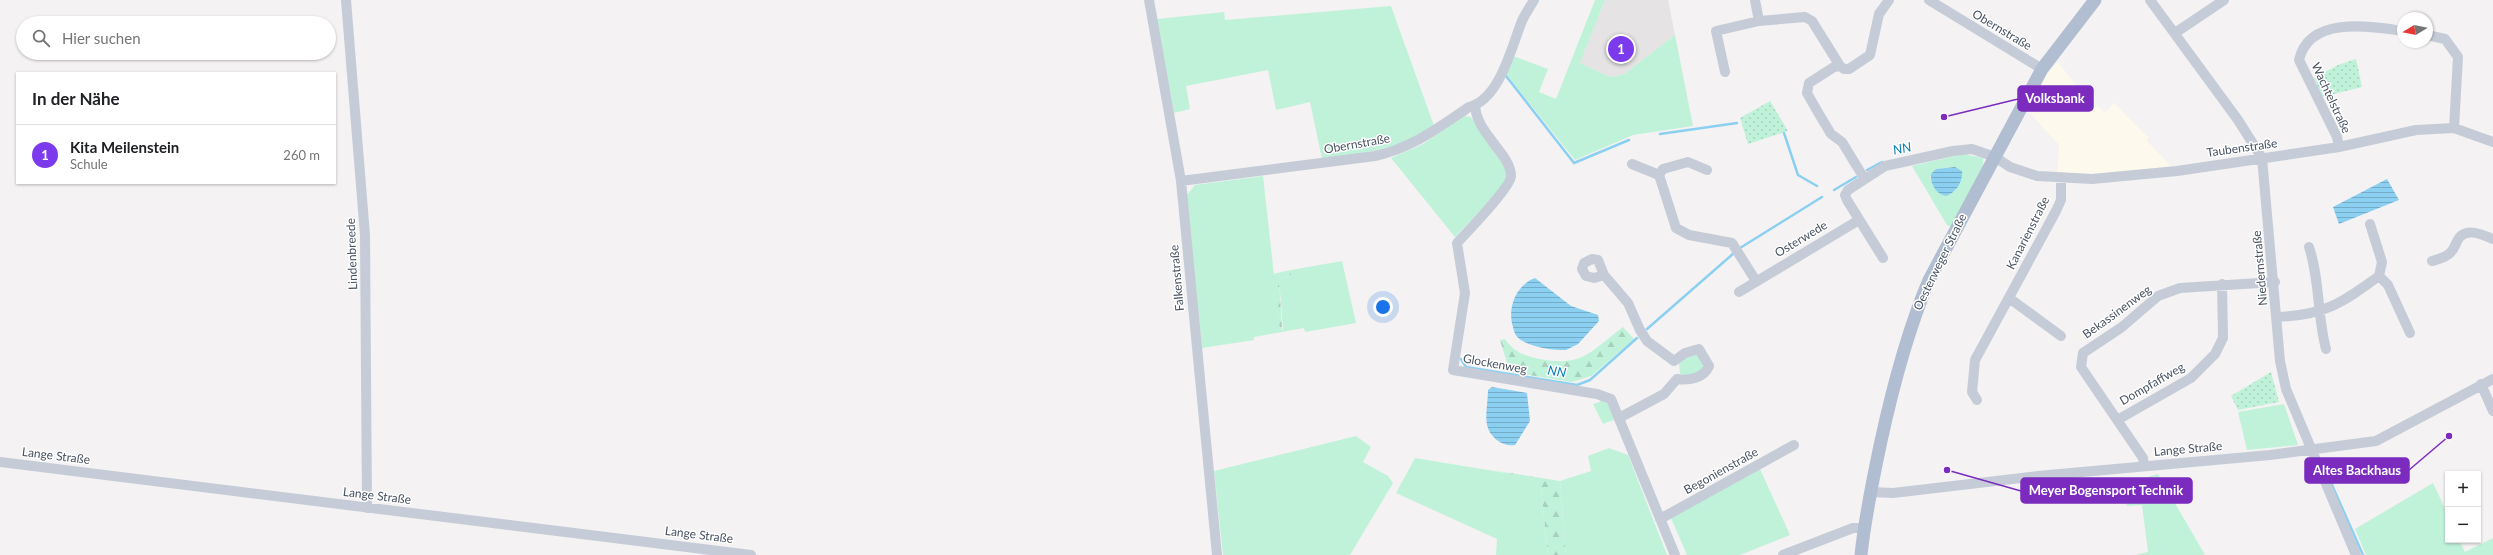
<!DOCTYPE html>
<html lang="de">
<head>
<meta charset="utf-8">
<style>
  :root { --surface:#fff; --page:#f6f6f6; --text:#202124; --muted:#757577; --line:#e0e0e0; --accent:#7c3aed }
  body { margin:0; font-family:Lato,sans-serif; background:var(--page); color:var(--text) }
  .controls { position:absolute; right:12px; bottom:12px; display:grid; overflow:hidden; border-radius:0px; box-shadow:0 1px 3px #0004 }
  .controls button { width:36px; height:36px; display:grid; place-items:center; padding:0; border:0; border-bottom:1px solid var(--line); background:var(--surface); color:var(--text); font:20px sans-serif }
  .compass { position:absolute; left:2397px; top:12px; width:36px; height:36px; border-radius:50%; background:var(--surface); box-shadow:0 1px 3px #0004; rotate:260deg }
  .you { position:absolute; left:1383px; top:307px; width:14px; height:14px; margin:-10px; border:3px solid #fff; border-radius:50%; background:#1a73e8; box-shadow:0 0 0 6px #1a73e833 }
  .badge { display:grid; place-items:center; width:26px; height:26px; border-radius:50%; background:var(--accent); color:#fff; font-size:13px; font-weight:700 }
  .pin { position:absolute; translate:-50% -50%; border:2px solid #fff; box-shadow:0 1px 4px #0006 }
  .list { margin:0; padding:0; list-style:none }
  h2 { display:flex; justify-content:space-between; align-items:center; height:52px; margin:0; padding:0 16px; font-size:17px }
  h2 small { font-size:13px; font-weight:400; color:var(--muted) }
  .list li { display:grid; grid-template-columns:26px 1fr auto; gap:12px; align-items:center; box-sizing:border-box; height:60px; padding:0 16px; border-top:1px solid var(--line) }
  .list b { display:block; font-size:15px; white-space:nowrap }
  .list p { margin:0; font-size:13px; white-space:nowrap; color:var(--muted) }
  .list em { font-size:13px; font-style:normal; color:var(--muted) }
  .icon { flex:none; width:22px; height:22px; fill:none; stroke:currentColor; stroke-width:2; stroke-linecap:round; stroke-linejoin:round }
  .map { position:relative; flex:none; width:2493px; height:555px; overflow:hidden }
  .search { position:absolute; background:var(--surface); box-shadow:0 1px 3px #0004; left:16px; top:16px; width:320px; height:44px; display:flex; align-items:center; gap:10px; box-sizing:border-box; padding:0 14px; border-radius:22px; color:var(--muted); font-size:15px }
  .panel { position:absolute; background:var(--surface); box-shadow:0 1px 3px #0004; left:16px; top:72px; width:320px; height:112px; border-radius:0px }
  .map>svg:first-child { display:block }
  .commercial { fill:#fdfaed }
  .education { fill:#e5e3e4 }
  .grass { fill:#c0f2d9; fill-rule:evenodd }
  .forest { fill:url(#forest-firs) }
  .park { fill:url(#park-dots) }
  .water { fill:url(#water-rules) }
  .lines { fill:none; stroke-linecap:round; stroke-linejoin:round }
  .stream { stroke:#8bd0f1; stroke-width:2.5 }
  .minor { stroke:#c5ccd7; stroke-width:10 }
  .major { stroke:#b1bdd1; stroke-width:13 }
  .labels { text-anchor:middle; stroke-width:3; stroke-linejoin:round; paint-order:stroke }
  .street-label { font-size:12px; fill:#485261; stroke:#fff }
  .water-label { font-size:13px; font-style:italic; fill:#057cb7; stroke:#fff }
  .leader { fill:none; stroke:#7b2cbf; stroke-width:1.5 }
  .callout-dot { fill:#7b2cbf; stroke:#fff; stroke-width:1.5 }
  .callout { fill:#7b2cbf; stroke:#7b2cbf; stroke-width:1.5 }
  .callout-label { font-size:13px; text-anchor:middle; font-weight:bold; fill:#fff }
</style>
</head>
<body>
<div class="map">
<svg width="2493" height="555" viewBox="0 0 2493 555">
  <defs>
    <pattern id="forest-firs" width="22" height="20" patternUnits="userSpaceOnUse"><rect width="22" height="20" fill="#c0f2d9"/><path d="M5 1l3.5 6h-7zM16 11l3.5 6h-7z" fill="#a6d1bd"/></pattern>
    <pattern id="park-dots" width="8" height="8" patternUnits="userSpaceOnUse"><rect width="8" height="8" fill="#c0f2d9"/><path d="M2 2h.1M6 6h.1" fill="none" stroke="#a6d1bd" stroke-width="1.8" stroke-linecap="round"/></pattern>
    <pattern id="water-rules" width="6" height="5" patternUnits="userSpaceOnUse"><rect width="6" height="5" fill="#8bd0f1"/><path d="M0 2.5h6" fill="none" stroke="#74abc7"/></pattern>
  </defs>
  <rect width="100%" height="100%" fill="#f4f2f2"/>
  <path class="commercial" d="M2058 62 2078 88 2105 113 2114 103 2149 138 2146 140 2171 166 2138 171 2091 174 2058 172 2059 145 2028 111 2045 76Z"/>
  <path class="education" d="M1605 0H1668L1675 35 1624 74 1610 77 1580 63Z"/>
  <path class="grass" d="M1595 0H1605L1580 63 1610 77 1624 74 1675 35 1693 126 1633 135 1575 160 1506 74 1513 56 1548 69 1539 92 1556 99Z
    M1391 6 1434 126C1400 149 1362 154 1322 159L1310 102 1276 110 1268 70 1186 86 1190 109 1174 113 1157 19 1224 12 1225 20Z
    M1464 116 1471 117 1506 168 1508 176 1503 186 1455 237 1391 158 1423 144Z
    M1963 154 1983 158V169L1951 227 1947 225 1912 166ZM1952 167 1956 190 1946 196 1934 188 1930 177 1936 169Z
    M1263 176 1280 330 1283 329 1279 279 1291 275V270L1342 261 1356 323 1305 332 1304 328 1254 337V340L1202 348 1187 195 1195 185Z
    M1699 354 1705 362 1704 370 1694 376 1680 374 1679 363 1681 358Z
    M1599 397 1612 407 1616 419 1603 424 1593 404 1600 402Z
    M2284 404 2298 445 2247 450 2238 412Z
    M1356 436 1371 447 1363 462 1388 476 1393 483 1350 555H1223L1214 471Z
    M1609 448 1628 455 1667 555H1566L1560 481 1591 471 1588 456Z
    M1415 458 1518 475 1534 481 1541 488 1548 555H1496L1497 539 1396 493Z
    M1760 469 1790 535 1740 555H1687L1671 518Z
    M2158 474 2205 555H2135L2148 552 2142 505 2127 506 2121 480 2140 479Z
    M2433 483 2448 515V540H2459L2465 552 2493 538V555H2366L2355 529Z"/>
  <path class="forest" d="M1291 270V275L1279 279 1282 329 1280 330 1273 274Z
    M1623 327 1634 339 1591 376 1572 382 1510 372 1500 340 1505 339C1513 351 1521 354 1535 358 1581 368 1588 354 1623 327Z
    M1479 468 1560 481 1566 555H1548L1541 488C1525 473 1500 472 1479 468Z"/>
  <path class="park" d="M2356 59 2362 87 2322 97 2314 78 2338 65Z
    M1770 101 1788 131 1748 144 1740 118Z
    M2271 372 2279 402 2238 410 2231 396Z"/>
  <path class="water" d="M1955 167 1962 171C1963 182 1956 193 1946 196 1936 194 1930 184 1931 174L1936 169Z
    M2387 179 2399 200 2339 224 2333 207Z
    M1535 278 1571 306 1598 315 1599 321 1578 344 1566 350C1552 350 1534 348 1521 340 1516 337 1514 332 1513 327 1507 308 1516 285 1535 278Z
    M1492 387 1527 393 1530 421 1515 445C1503 447 1490 438 1487 425 1485 415 1488 401 1488 390Z"/>
  <g class="lines">
    <path class="stream" d="M1506 76 1574 163 1629 140
      M1784 133 1798 175 1817 186
      M1660 134 1737 123
      M1867 170 1882 162
      M1834 190 1856 177
      M1740 248 1822 197
      M1647 329 1734 253
      M1461 359 1466 367 1577 385 1590 380 1637 338
      M2328 476 2363 555"/>
    <path class="minor" d="M346 0 365 235 367 508
      M1149 0 1181 181 1217 555
      M1929 0 2042 69
      M2150 0 2238 120 2262 158 2280 361 2286 389 2356 555
      M1759 21 1805 17 1812 21 1840 66
      M2175 33 2224 0
      M2427 35 2445 39 2458 57 2454 128
      M1725 72 1716 31 1759 21 1755 0
      M1475 106C1476 120 1484 130 1492 141 1499 151 1511 163 1511 176 1511 187 1466 233 1457 243L1465 293 1453 370 1597 394 1611 399 1675 555
      M2339 147 2337 137 2299 60C2309 16 2369 26 2403 31
      M1632 164 1659 175 1663 169 1688 162 1707 170
      M1659 175 1676 228 1689 235 1732 243 1756 281
      M1864 178 1842 142 1831 134 1819 114 1807 93 1809 83 1834 67 1840 66 1844 69H1849L1870 55 1879 14 1889 0
      M1181 181 1375 156C1412 148 1438 128 1469 107 1500 99 1511 48 1522 21 1525 14 1530 7 1534 0
      M2309 247C2320 280 2317 315 2326 349
      M1883 258 1847 200 1845 195 1848 190 1885 166 1953 151 1972 149 1995 157 2010 167 2037 176 2092 179 2177 171 2272 157 2339 147 2416 130 2454 128 2493 142
      M2432 261C2438 259 2446 258 2451 252 2455 248 2456 242 2459 238 2467 227 2483 235 2493 239
      M1604 275 1594 278 1586 276 1582 269 1584 263 1592 259 1598 260 1604 275 1628 303 1640 330 1647 341 1674 361 1685 353 1699 349 1709 366C1704 378 1689 381 1677 379L1664 394 1619 418
      M2379 276 2388 285 2410 333
      M1739 292 1859 220
      M2009 298 2061 336
      M2278 317C2325 315 2342 303 2379 276L2382 262 2370 224
      M2481 384 2493 411
      M1977 400 1972 392 1975 360 2056 211 2061 200V178
      M2119 419 2191 378 2215 354 2223 338 2222 284
      M0 462 751 555
      M2144 466 2143 458 2081 367 2083 353 2122 327 2158 296 2180 288 2275 282
      M1870 492 1893 493 2038 476 2270 455 2376 441 2493 379
      M1660 519 1794 445
      M1783 555 1853 528H1863"/>
    <path class="major" d="M1861 555C1865 516 1873 479 1881 441 1893 386 1907 332 1929 280L2042 69 2095 0"/>
  </g>
  <g class="labels">
    <g class="street-label">
      <text transform="translate(2002 30) rotate(31)" y="4">Obernstraße</text>
      <text transform="translate(2331 98) rotate(65)" y="4">Wachtelstraße</text>
      <text transform="translate(1357 144) rotate(-10)" y="4">Obernstraße</text>
      <text transform="translate(2242 148) rotate(-8)" y="4">Taubenstraße</text>
      <text transform="translate(2028 233) rotate(-63)" y="4">Kanarienstraße</text>
      <text transform="translate(1801 239) rotate(-31)" y="4">Osterwede</text>
      <text transform="translate(352 254) rotate(-92)" y="4">Lindenbreede</text>
      <text transform="translate(1940 262) rotate(-64)" y="4">Oesterweger Straße</text>
      <text transform="translate(2260 268) rotate(-95)" y="4">Niedernstraße</text>
      <text transform="translate(1177 278) rotate(-95)" y="4">Falkenstraße</text>
      <text transform="translate(2117 312) rotate(-36)" y="4">Bekassinenweg</text>
      <text transform="translate(1495 364) rotate(10)" y="4">Glockenweg</text>
      <text transform="translate(2152 384) rotate(-30)" y="4">Dompfaffweg</text>
      <text transform="translate(2188 449) rotate(-5)" y="4">Lange Straße</text>
      <text transform="translate(56 456) rotate(7)" y="4">Lange Straße</text>
      <text transform="translate(1721 471) rotate(-29)" y="4">Begonienstraße</text>
      <text transform="translate(377 496) rotate(7)" y="4">Lange Straße</text>
      <text transform="translate(699 535) rotate(7)" y="4">Lange Straße</text>
    </g>
    <g class="water-label">
      <text transform="translate(1902 148) rotate(-12)" y="5">NN</text>
      <text transform="translate(1557 371) rotate(9)" y="5">NN</text>
    </g>
  </g>
  <path class="leader" d="M1944 117L2018 99M2449 436L2409 470M1947 470L2021 491"/>
  <g class="callout-dot">
    <circle cx="1944" cy="117" r="4"/>
    <circle cx="2449" cy="436" r="4"/>
    <circle cx="1947" cy="470" r="4"/>
  </g>
  <g class="callout">
    <rect x="2018" y="86" width="75" height="25" rx="4"/>
    <rect x="2305" y="458" width="104" height="25" rx="4"/>
    <rect x="2021" y="478" width="171" height="25" rx="4"/>
  </g>
  <g class="callout-label">
    <text x="2055" y="103">Volksbank</text>
    <text x="2357" y="475">Altes Backhaus</text>
    <text x="2106" y="495">Meyer Bogensport Technik</text>
  </g>
</svg>
<div class="controls">
<button>+</button>
<button>−</button>
</div>
<svg class="compass" viewBox="-18 -18 36 36"><path d="M0-13l5 13h-10z" fill="#e53935"/><path d="M0 13l5-13h-10z" fill="#757577"/></svg>
<div class="you"></div>
<div class="pin badge" style="left:1621px;top:49px">1</div>
<div class="search"><svg class="icon" aria-label="search" viewBox="0 0 24 24"><circle cx="10" cy="10" r="6"/><path d="M15 15l6 6"/></svg>Hier suchen</div>
<section class="panel">
<h2>In der Nähe<small></small></h2>
<ul class="list">
<li><span class="badge">1</span><div><b>Kita Meilenstein</b><p>Schule</p></div><em>260 m</em></li>
</ul>
</section>
</div>
</body>
</html>
